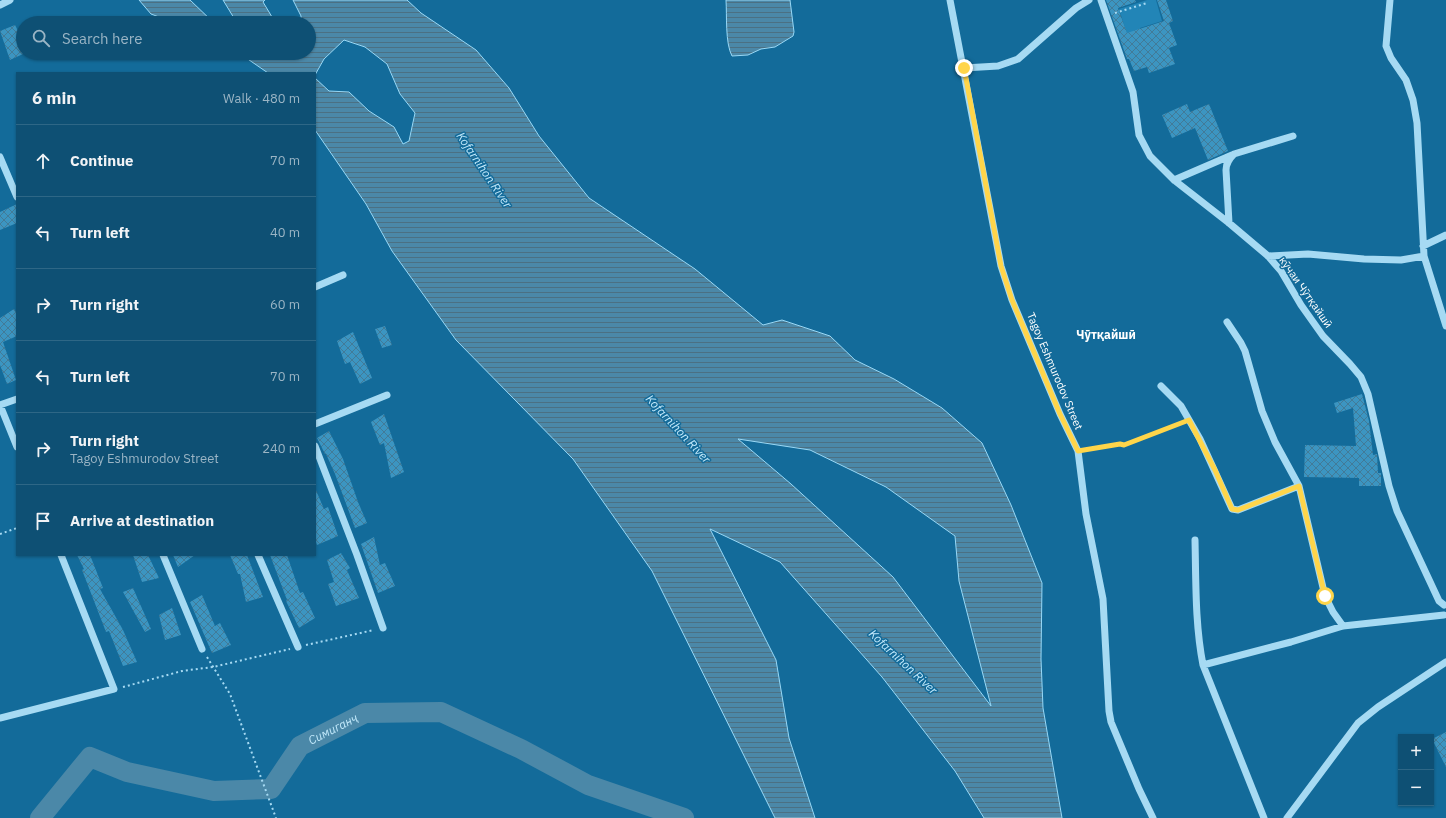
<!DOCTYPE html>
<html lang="en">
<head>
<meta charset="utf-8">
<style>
  :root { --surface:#0e5074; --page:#175779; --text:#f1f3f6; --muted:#9bb5c5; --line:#2e6786 }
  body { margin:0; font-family:"IBM Plex Sans",sans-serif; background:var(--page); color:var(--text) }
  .controls { position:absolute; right:12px; bottom:12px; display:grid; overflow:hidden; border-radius:0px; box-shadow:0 1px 3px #0004 }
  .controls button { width:36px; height:36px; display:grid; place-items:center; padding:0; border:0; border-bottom:1px solid var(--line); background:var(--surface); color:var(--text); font:20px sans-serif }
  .stop { position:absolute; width:12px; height:12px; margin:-9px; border:3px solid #ffd54a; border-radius:50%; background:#fff }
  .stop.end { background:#ffd54a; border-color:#fff; box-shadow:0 1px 4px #0008 }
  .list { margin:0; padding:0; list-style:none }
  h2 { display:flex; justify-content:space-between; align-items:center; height:52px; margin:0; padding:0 16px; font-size:17px }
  h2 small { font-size:13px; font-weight:400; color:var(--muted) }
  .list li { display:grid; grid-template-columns:26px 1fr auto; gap:12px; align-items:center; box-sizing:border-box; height:72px; padding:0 16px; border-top:1px solid var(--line) }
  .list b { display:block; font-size:15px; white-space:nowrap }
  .list p { margin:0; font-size:13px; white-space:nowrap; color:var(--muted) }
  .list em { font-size:13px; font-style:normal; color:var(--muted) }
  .icon { flex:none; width:22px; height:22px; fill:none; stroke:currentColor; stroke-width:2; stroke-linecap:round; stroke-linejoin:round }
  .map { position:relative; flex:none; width:1446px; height:818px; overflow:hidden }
  .search { position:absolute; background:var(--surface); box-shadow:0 1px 3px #0004; left:16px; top:16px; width:300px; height:44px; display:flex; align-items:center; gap:10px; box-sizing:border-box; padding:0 14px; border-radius:22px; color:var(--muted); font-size:15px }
  .panel { position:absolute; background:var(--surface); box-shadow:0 1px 3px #0004; left:16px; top:72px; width:300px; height:484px; border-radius:0px }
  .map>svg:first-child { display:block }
  .grass { fill:#2285b7 }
  .water { fill:url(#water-rules); stroke:#98d8f6; fill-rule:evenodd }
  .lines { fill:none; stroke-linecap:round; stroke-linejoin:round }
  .river { stroke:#4b88a8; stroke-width:20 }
  .building { fill:url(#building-cross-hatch) }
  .path { stroke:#a6daf3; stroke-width:2; stroke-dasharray:2 3; stroke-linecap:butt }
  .minor { stroke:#a6daf3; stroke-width:7 }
  .route { stroke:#ffd54a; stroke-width:5 }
  .labels { text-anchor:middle; stroke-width:3; stroke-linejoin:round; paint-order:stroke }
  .street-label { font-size:11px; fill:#fff; stroke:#136b9a }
  .water-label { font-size:12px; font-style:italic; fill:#c2e9fb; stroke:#136b9a }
  .neighbourhood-label { font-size:12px; font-weight:bold; fill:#fff; stroke:#136b9a }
</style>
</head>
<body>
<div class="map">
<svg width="1446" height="818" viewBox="0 0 1446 818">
  <defs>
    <pattern id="water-rules" width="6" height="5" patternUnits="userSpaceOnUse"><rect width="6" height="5" fill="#4b88a8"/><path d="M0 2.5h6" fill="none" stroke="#4b7083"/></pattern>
    <pattern id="building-cross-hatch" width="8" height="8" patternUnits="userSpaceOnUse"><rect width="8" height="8" fill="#3c95c1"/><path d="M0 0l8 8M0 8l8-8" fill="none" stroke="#427b98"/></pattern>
  </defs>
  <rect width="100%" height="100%" fill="#136b9a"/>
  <path class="grass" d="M1147 0H1156L1162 21 1140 28 1142 36 1129 40 1119 9Z"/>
  <path class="water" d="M139 0H190L214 23H175L151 14Z
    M223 0H265L263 2 272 17 280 23H237Z
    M293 0H407L421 13 476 50 509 88 539 136 589 198 695 269 763 325 782 320 830 336 855 360 894 379 942 408 982 443 1011 505 1042 583 1041 659 1043 708 1062 818H984L955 771 882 677 780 562 710 529 776 660 789 738 815 818H775L652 571 573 459 456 340 392 251 366 204 315 130V78L329 91 349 92 369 111 394 127 403 144 409 141 415 113 400 94 387 64 365 47 344 40 324 59 315 75V73H268L239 53H309V23H301V16ZM738 439 810 450 886 487 955 536 959 581 991 706 893 577 791 484Z
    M726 0H790L794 32 793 36 775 47 761 49 748 55 732 56C725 43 727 15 726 0Z"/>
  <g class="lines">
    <path class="river" id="s1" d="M40 818 90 757 127 772 214 791 271 789 300 746 365 713 441 712 521 749 588 785 684 818"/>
  </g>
  <path class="building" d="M1106 0H1135L1136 2 1118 8 1127 33 1164 21 1157 0H1166L1173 21 1169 23 1177 45 1169 48 1175 64 1149 73 1147 67 1134 71 1129 59H1127Z
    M15 25 23 41V54L10 60 0 31Z
    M1187 104 1190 112 1209 104 1228 151 1208 160 1195 128 1172 138 1162 115Z
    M17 204V223L0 230V212Z
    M14 309 17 314V336L3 342 16 380 7 384 0 365V318Z
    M385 326 392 345 382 348 375 329Z
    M353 332 372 378 360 384 350 362 345 364 337 341Z
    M1362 394 1369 421 1373 455 1377 454 1378 473H1381V486H1359V478L1304 477 1305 445 1356 446 1353 408 1337 413 1334 403Z
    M384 414 404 472 391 478 384 443 380 445 371 422Z
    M329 431 343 459 358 502 367 523 355 528 335 474 326 454H325L317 438Z
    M315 488 324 509 328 507 338 536 317 545 315 539Z
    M374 537 380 565 385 563 395 586 378 593 361 544Z
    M341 553 350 568 347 570 359 598 336 606 328 584 334 582 327 560Z
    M77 555H90L103 588 100 589 123 630 137 662 123 666 109 631 106 632 82 570 84 569Z
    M133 555H148L159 578 142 582Z
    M173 555H195L178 567Z
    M230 555H247L263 597 246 602 240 574H238Z
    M270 555H287L300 593 303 592 315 618 299 628 286 601 287 600Z
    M133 588 151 629 145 632 123 592Z
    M202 595 215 626 220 623 231 645 212 653 190 602Z
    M172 608 181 635 165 640 159 615Z
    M1446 732V767L1432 739Z"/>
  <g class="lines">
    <path class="path" d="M1115 13 1147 3
      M1086 450 1120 444 1124 445 1181 423
      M0 534 17 528
      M306 645 374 630
      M207 657 230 694 276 818
      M123 687 182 671 213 667 290 649"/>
    <path class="minor" d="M950 0 1001 266 1012 300 1060 414 1078 451 1086 514 1103 599 1109 711 1111 722 1139 789 1153 818
      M1101 0 1133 92 1139 135 1150 156 1174 180 1229 223 1268 256 1281 271 1301 305 1323 336 1350 364 1361 377 1368 394 1389 486 1397 511 1439 601 1444 605
      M1390 0 1386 46 1391 58 1406 80 1413 100 1417 123 1424 256 1446 326
      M0 5 10 0
      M964 68 998 66 1018 59 1076 8 1089 0
      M0 157 17 197
      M1174 180 1232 155
      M1229 223 1226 170C1226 163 1229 159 1234 154L1293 136
      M1423 246 1446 235
      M1268 256 1308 254 1364 259 1401 260 1424 256
      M315 287 343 275
      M1227 322 1241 343 1245 351 1262 411 1275 442 1299 486 1325 596 1333 612 1343 626
      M1161 386 1181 406 1200 439 1232 509 1238 510 1299 486
      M0 405 17 447
      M0 405 17 399
      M315 424 387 395
      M315 446 357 555 383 628
      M1195 540C1196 582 1195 624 1203 665L1264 818
      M163 555 202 649
      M258 555 298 647
      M1203 665 1291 642 1343 626 1444 615
      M0 718 114 689 61 555
      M1287 818 1358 723 1378 707 1446 662"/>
  </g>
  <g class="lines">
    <path class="route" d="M964 68 1001 266 1012 300 1060 414 1078 451 1120 444 1124 445 1189 420 1215 470 1232 509 1238 510 1299 486 1325 596"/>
  </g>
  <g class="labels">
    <g class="street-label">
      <text transform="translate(1306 292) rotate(55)" y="4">кӯчаи Чӯтқайшӣ</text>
      <text transform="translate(1055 371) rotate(67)" y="4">Tagoy Eshmurodov Street</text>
    </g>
    <g class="water-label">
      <text transform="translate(484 170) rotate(56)" y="4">Kofarnihon River</text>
      <text transform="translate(678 429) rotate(47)" y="4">Kofarnihon River</text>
      <text transform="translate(903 662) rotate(43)" y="4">Kofarnihon River</text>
      <text dy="4" stroke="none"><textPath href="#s1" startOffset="354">Симиганҷ</textPath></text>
    </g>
    <g class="neighbourhood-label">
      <text x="1106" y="339">Чӯтқайшӣ</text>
    </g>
  </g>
</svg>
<div class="controls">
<button>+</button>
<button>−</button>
</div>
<div class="stop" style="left:1325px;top:596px"></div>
<div class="stop end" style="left:964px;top:68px"></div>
<div class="search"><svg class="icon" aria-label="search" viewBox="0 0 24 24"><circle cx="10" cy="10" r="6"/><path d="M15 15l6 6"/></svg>Search here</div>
<section class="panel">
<h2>6 min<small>Walk · 480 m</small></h2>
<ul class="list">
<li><svg class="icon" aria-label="ahead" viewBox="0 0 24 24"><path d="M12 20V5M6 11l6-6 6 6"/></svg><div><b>Continue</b></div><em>70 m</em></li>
<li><svg class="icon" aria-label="left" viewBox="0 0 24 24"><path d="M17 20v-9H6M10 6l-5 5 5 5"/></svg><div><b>Turn left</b></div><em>40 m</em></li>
<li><svg class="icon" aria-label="right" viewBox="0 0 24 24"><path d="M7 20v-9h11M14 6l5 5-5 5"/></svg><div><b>Turn right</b></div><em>60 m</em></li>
<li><svg class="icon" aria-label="left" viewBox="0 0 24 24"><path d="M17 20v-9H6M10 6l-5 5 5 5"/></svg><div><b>Turn left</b></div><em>70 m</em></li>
<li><svg class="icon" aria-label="right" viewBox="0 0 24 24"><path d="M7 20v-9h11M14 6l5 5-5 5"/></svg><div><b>Turn right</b><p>Tagoy Eshmurodov Street</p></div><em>240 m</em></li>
<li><svg class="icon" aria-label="arrive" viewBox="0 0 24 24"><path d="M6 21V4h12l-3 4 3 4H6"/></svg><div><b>Arrive at destination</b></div></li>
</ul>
</section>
</div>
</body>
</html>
